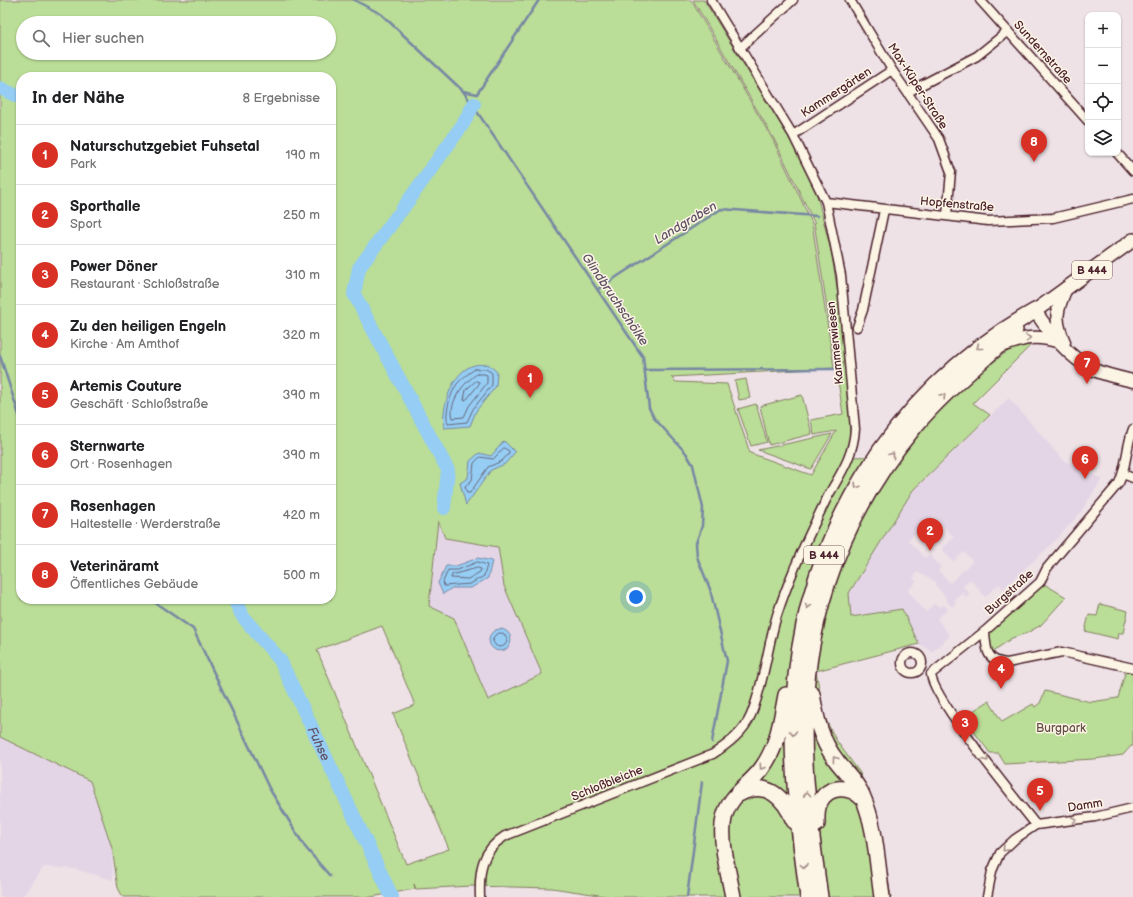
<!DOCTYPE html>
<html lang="de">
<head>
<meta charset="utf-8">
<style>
  :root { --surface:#fff; --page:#f6f6f6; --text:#202124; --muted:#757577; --line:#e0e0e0; --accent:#d93025 }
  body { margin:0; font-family:"Balsamiq Sans",sans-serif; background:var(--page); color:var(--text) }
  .controls { position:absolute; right:12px; top:12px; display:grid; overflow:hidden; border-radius:8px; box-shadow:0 1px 3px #0004 }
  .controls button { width:36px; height:36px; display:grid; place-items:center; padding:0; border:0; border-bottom:1px solid var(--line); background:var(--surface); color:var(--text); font:20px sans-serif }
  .you { position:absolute; left:636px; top:597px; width:14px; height:14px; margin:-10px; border:3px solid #fff; border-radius:50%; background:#1a73e8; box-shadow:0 0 0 6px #1a73e833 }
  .badge { display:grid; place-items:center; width:26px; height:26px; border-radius:50%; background:var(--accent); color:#fff; font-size:13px; font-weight:700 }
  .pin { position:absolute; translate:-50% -33px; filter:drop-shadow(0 1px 2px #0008) }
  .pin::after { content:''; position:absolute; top:21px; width:14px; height:12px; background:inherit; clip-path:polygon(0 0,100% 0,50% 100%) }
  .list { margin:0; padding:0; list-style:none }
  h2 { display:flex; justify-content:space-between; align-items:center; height:52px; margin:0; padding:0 16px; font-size:17px }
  h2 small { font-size:13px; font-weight:400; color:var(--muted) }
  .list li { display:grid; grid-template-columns:26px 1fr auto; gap:12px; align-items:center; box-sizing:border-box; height:60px; padding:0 16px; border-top:1px solid var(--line) }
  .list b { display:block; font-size:15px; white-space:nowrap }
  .list p { margin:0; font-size:13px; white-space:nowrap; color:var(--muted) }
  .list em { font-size:13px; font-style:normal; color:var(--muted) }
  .icon { flex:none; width:22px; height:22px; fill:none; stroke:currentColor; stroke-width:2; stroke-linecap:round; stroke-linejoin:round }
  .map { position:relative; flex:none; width:1133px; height:897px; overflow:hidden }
  .search { position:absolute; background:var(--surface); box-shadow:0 1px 3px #0004; left:16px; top:16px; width:320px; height:44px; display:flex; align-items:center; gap:10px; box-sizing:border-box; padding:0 14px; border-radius:22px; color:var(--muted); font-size:15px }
  .panel { position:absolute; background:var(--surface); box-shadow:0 1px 3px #0004; left:16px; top:72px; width:320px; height:532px; border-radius:16px }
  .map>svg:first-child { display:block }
  .built { fill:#e4d5e6; fill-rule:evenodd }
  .green { fill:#badd97; stroke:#827e61; fill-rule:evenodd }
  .water { fill:#95cdf4; stroke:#7787a4 }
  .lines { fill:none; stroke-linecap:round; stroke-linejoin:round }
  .shore { stroke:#68657b; stroke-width:1 }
  .stream { stroke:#7787a4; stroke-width:2.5 }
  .river { stroke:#95cdf4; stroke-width:14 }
  .street-casing { stroke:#4a1f2b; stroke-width:11 }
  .secondary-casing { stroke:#4a1f2b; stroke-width:15 }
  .primary-casing { stroke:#4a1f2b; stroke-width:16 }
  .highway-casing { stroke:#4a1f2b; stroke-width:18 }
  .street { stroke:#fcf5e5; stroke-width:8 }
  .secondary { stroke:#fcf5e5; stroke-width:12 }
  .primary { stroke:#fcf5e5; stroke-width:13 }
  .highway { stroke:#fcf5e5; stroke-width:15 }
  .oneway { stroke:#a38a88 }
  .labels { text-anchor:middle; stroke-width:3; stroke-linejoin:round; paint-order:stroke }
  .shield { fill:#fcf5e5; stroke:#7f5f63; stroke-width:1 }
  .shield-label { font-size:11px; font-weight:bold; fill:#4a1f2b }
  .street-label { font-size:12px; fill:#4a1f2b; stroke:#fcf5e5 }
  .park-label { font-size:12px; fill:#664e46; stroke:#fcf5e5 }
  .water-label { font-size:13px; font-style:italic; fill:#605367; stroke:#fcf5e5 }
</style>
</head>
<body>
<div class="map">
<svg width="1133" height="897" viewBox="0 0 1133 897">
  <rect width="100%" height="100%" fill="#eee2e6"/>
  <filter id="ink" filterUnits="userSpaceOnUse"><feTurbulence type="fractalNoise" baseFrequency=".025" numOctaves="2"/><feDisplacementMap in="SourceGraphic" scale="8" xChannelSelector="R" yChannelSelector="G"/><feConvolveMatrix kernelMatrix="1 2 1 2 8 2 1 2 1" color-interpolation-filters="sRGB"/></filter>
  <g filter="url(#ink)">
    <path class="built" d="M1009 398 1063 460 1102 479 1080 513 1056 540 1003 589 999 584 985 597 970 579 963 586 970 594 967 598 963 593 954 600 956 603 952 607 947 601 944 595 935 585 936 582 917 572 913 579 917 581 908 591 926 612 934 604 940 607 944 605 948 609 937 619 950 636 932 652 919 644 902 609 851 617 849 593 913 490ZM934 516 954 537 942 549 953 562 964 552 973 561 950 583 938 570 941 567 929 554 925 558 908 540Z
      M438 520 445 538 498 547 504 586 542 674 487 700 454 618 429 606Z
      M0 737 90 781 112 848 113 880 75 869 44 867 22 897H0Z"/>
    <path class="green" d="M0 0H691L773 140 812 223 834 368 671 377 676 382 727 384 750 453 811 475 836 431 814 435 811 420 843 414 814 222 774 139 693 0H704L800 156 816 191 832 255 842 321 849 396 850 442 848 457 894 456 945 398 1020 342 1030 346 973 403 990 415 913 490 849 593 851 617 902 609 919 644 816 671 824 716 836 740 860 773 876 814 891 897H612L552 888 471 886 416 889 414 884 415 889 371 897H123L118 888 112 848 90 781 0 737ZM23 23H329V53H23ZM21 77H331V599H21ZM438 521 445 538 498 547 504 586 542 674 488 700 454 618 429 606ZM382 626 415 705 393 714 449 849 406 864 317 650Z
      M746 379 750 398 739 400 735 381Z
      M802 395 812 434 769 445 760 406Z
      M756 404 767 442 751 446 738 409Z
      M832 434 811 469 758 450Z
      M1044 584 1066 597 1041 625 1027 633 1012 638 992 652 988 632Z
      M1100 604 1128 611 1123 633H1119L1118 639 1085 631 1089 615 1097 616Z
      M1127 666 1133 668V746H1131L1123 755 1094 759 1005 764 998 753H990L963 717 989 701 1002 722 1033 704 1035 707 1040 703 1045 691 1091 702 1118 698Z"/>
    <path class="water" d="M488 364 497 372 496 386 476 411 470 426 444 428C441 408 452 370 475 365 479 364 484 365 488 364Z
      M504 441 515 452 505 464 491 470 466 505 460 483 468 478 470 461 479 453 491 456Z
      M478 558 492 561 488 578 471 588H452L443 594 438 583 446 566H456Z
      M489 640a11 11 0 1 1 22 0a11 11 0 1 1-22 0Z"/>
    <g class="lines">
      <path class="shore" d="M475 369H486L492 373V385L473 409 467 422 448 424C444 414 451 392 457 384 462 378 469 373 475 369Z
        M477 374H484L487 375V383L469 406 464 417 453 418C448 402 464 382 477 374Z
        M476 381 479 382V384L467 399 464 400 466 390Z
        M504 448 509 451V453L502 461 488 467 470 493H467L465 486 472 480 474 463 480 457 493 459Z
        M478 562 487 565 484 576 470 584 444 586 443 582 448 570H457Z
        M478 568 481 569 480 572 468 579 451 578 452 575Z
        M493 640a7 7 0 1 1 14 0a7 7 0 1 1-14 0Z"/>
      <path class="stream" d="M354 0 381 14 463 91 643 357 649 408 654 418 686 453 693 465 703 508 702 526 696 543 697 557 710 589 727 661 712 742
        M463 91 477 94 539 0
        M598 289 721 209 817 216
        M0 356 21 421
        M646 370 834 369
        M150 599 193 629 269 788 305 847 330 876
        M687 897 702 782"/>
      <g class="river">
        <path d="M0 88 21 98"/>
        <path d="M401 211 463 124 474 104"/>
        <path d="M397 216 359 268 354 294 448 470 444 508"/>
        <path id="s1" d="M234 599 243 617 280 660 392 897"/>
      </g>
      <g class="street-casing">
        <path id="street" d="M850 0 892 70 939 139 951 172 947 215
          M980 0 1088 121
          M740 48 793 0
          M908 92 977 56 1008 31
          M793 135 892 70
          M1117 153 1133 171
          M826 202 988 221 1053 218 1133 199
          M857 327 863 310 884 210
          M1123 474 1133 478
          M985 631C986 649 986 662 1007 663L1062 652 1133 668
          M902 663a10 10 0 1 1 20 0a10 10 0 1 1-20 0Z
          M931 674 985 631 1040 582 1047 568 1119 483C1127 466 1126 447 1133 429
          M931 674C932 698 1016 799 1036 825
          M480 897C479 871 481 851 505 836L713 754C728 744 744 732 751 715 764 684 767 648 777 615 790 575 808 536 827 498 840 474 853 458 855 429L841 275 826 202 793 135 711 0
          M987 897 992 871 1000 853 1015 839 1036 825 1095 817 1133 808"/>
      </g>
      <g class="secondary-casing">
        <path id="secondary" d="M1035 311C1050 333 1069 358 1094 370 1106 375 1120 378 1133 381
          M1064 342C1054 319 1056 311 1066 288
          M999 347C1024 338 1034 334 1060 342"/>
      </g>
      <g class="primary-casing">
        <path id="primary" d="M1035 311 1133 240"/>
      </g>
      <g class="highway-casing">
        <path id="highway" d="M812 694C816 718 821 741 836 760 845 772 856 781 862 795 876 826 877 863 882 897
          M739 794C766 779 784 797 794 821
          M817 824C817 817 816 809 820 802 828 785 850 785 862 798
          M733 897C729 874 719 840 724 818 729 795 750 785 762 768 778 746 781 721 786 695
          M808 897C799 832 790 767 794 701 803 537 892 392 1035 311
          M820 897C814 853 807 808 805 763 798 637 835 522 916 425 946 389 983 362 1015 330"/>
      </g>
      <use href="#street" class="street"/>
      <use href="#secondary" class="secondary"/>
      <use href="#primary" class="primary"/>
      <use href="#highway" class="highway"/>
    </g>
    <defs><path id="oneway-chevron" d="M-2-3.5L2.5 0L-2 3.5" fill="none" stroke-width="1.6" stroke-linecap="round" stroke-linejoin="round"/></defs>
    <g class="oneway">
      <use href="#oneway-chevron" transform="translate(1028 338) rotate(-10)"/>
      <use href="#oneway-chevron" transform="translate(979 347) rotate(142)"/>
      <use href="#oneway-chevron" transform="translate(943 396) rotate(-46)"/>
      <use href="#oneway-chevron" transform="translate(892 455) rotate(-52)"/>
      <use href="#oneway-chevron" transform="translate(857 486) rotate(123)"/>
      <use href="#oneway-chevron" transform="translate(808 606) rotate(104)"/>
      <use href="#oneway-chevron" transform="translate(793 733) rotate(91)"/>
      <use href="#oneway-chevron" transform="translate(835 759) rotate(-127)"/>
      <use href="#oneway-chevron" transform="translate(986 759) rotate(53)"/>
      <use href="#oneway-chevron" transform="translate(762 767) rotate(125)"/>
      <use href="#oneway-chevron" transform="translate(807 794) rotate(-94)"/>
      <use href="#oneway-chevron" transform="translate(1074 820) rotate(-8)"/>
      <use href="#oneway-chevron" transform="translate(1005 849) rotate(135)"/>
      <use href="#oneway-chevron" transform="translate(804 866) rotate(82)"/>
    </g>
  </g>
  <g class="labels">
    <g class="shield">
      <rect x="1072" y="261" width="40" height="18" rx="3"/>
      <rect x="804" y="546" width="40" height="18" rx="3"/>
    </g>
    <g class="shield-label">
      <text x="1092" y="274">B 444</text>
      <text x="824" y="559">B 444</text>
    </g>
    <g class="street-label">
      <text transform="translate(1043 52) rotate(48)" y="4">Sundernstraße</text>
      <text transform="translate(918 86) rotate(57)" y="4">Max-Küper-Straße</text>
      <text transform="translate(836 92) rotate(-33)" y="4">Kammergärten</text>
      <text transform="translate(957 204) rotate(5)" y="4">Hopfenstraße</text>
      <text transform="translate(835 343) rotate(-96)" y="4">Kammerwiesen</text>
      <text transform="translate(1009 592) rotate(-42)" y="4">Burgstraße</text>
      <text transform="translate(607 783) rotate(-22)" y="4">Schloßbleiche</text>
      <text transform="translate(1085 805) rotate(-9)" y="4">Damm</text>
    </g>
    <g class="park-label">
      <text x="1061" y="732">Burgpark</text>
    </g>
    <g class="water-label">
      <text transform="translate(685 222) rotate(-31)" y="5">Landgraben</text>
      <text transform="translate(616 299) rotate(56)" y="5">Glindbruchschölke</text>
      <text dy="5" stroke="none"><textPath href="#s1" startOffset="169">Fuhse</textPath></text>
    </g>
  </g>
</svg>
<div class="controls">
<button>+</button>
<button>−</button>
<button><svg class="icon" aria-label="locate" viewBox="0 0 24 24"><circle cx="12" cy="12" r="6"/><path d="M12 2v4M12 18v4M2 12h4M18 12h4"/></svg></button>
<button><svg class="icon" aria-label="layers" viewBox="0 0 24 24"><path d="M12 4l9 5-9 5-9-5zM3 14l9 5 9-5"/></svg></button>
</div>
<div class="you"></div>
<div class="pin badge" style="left:530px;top:398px">1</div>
<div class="pin badge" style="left:930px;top:551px">2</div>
<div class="pin badge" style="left:965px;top:743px">3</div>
<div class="pin badge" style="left:1001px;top:689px">4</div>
<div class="pin badge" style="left:1040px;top:811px">5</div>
<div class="pin badge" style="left:1085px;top:479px">6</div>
<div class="pin badge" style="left:1087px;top:384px">7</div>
<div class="pin badge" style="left:1034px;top:162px">8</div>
<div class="search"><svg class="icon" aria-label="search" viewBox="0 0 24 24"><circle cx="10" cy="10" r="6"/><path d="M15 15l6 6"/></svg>Hier suchen</div>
<section class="panel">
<h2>In der Nähe<small>8 Ergebnisse</small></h2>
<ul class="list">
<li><span class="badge">1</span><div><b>Naturschutzgebiet Fuhsetal</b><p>Park</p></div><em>190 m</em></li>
<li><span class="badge">2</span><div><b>Sporthalle</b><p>Sport</p></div><em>250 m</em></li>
<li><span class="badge">3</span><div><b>Power Döner</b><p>Restaurant · Schloßstraße</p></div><em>310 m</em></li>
<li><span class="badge">4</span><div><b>Zu den heiligen Engeln</b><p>Kirche · Am Amthof</p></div><em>320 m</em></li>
<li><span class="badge">5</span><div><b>Artemis Couture</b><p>Geschäft · Schloßstraße</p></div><em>390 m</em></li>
<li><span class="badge">6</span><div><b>Sternwarte</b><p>Ort · Rosenhagen</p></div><em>390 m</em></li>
<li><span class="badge">7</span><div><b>Rosenhagen</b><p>Haltestelle · Werderstraße</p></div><em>420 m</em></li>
<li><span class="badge">8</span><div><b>Veterinäramt</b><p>Öffentliches Gebäude</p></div><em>500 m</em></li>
</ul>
</section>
</div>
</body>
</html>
